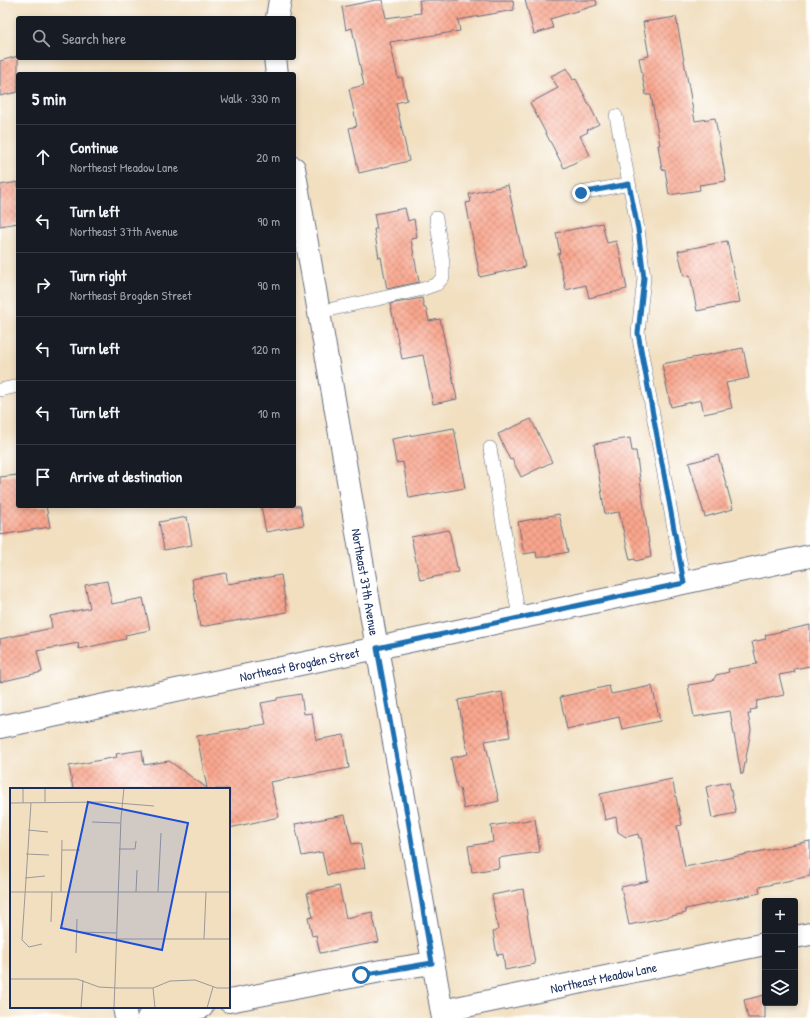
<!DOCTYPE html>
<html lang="en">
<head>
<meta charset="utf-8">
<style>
  :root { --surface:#171b24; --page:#20242c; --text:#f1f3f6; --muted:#9ea1a6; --line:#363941 }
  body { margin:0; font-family:"Patrick Hand",sans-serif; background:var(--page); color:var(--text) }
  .controls { position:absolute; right:12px; bottom:12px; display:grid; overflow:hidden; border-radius:4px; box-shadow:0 2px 6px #0003 }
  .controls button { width:36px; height:36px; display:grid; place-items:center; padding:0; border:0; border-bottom:1px solid var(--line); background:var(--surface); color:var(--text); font:20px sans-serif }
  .stop { position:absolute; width:12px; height:12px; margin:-9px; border:3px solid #1f6fb2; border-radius:50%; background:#fff }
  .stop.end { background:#1f6fb2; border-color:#fff; box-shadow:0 1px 4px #0008 }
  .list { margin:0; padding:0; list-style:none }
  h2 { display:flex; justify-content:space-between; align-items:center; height:52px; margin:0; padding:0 16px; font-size:17px }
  h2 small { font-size:13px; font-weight:400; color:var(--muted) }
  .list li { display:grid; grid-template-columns:26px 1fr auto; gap:12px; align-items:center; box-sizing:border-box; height:64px; padding:0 16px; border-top:1px solid var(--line) }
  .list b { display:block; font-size:15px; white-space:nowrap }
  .list p { margin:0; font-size:13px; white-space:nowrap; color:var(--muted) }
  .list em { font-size:13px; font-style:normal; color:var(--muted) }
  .icon { flex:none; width:22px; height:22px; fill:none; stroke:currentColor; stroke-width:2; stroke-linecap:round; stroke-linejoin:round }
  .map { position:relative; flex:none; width:810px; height:1018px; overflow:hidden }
  .search { position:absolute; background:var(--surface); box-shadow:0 2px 6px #0003; left:16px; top:16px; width:280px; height:44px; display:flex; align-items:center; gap:10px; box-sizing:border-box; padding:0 14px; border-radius:4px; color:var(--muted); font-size:15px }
  .panel { position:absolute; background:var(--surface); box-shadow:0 2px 6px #0003; left:16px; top:72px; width:280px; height:436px; border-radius:4px }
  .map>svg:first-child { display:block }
  .building { fill:url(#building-cross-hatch) }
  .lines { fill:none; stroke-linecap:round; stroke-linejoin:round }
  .lane-casing { stroke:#666d80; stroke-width:14 }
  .street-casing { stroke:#666d80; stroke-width:24 }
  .secondary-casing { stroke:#666d80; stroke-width:24 }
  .lane { stroke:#fff; stroke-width:13 }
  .street { stroke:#fff; stroke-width:22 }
  .secondary { stroke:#fff; stroke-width:22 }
  .route { stroke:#1f6fb2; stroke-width:5 }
  .labels { text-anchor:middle; stroke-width:4; stroke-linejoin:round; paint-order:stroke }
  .street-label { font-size:13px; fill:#1b2f5e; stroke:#fff }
  .inset-road { fill:none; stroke:#9b9999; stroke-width:1 }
  .view { fill:#1d4ed8; fill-opacity:0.15; stroke:#1d4ed8; stroke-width:2 }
  .inset-edge { fill:none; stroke:#1b2f5e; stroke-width:2 }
</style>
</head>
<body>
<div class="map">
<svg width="810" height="1018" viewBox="0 0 810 1018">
  <defs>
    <pattern id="building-cross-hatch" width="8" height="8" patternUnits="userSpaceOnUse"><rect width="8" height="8" fill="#faa68d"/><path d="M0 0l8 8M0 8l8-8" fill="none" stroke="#ca8876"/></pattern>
  </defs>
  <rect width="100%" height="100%" fill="#fff"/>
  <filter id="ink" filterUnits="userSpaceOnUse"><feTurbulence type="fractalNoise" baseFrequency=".025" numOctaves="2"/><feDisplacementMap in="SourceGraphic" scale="8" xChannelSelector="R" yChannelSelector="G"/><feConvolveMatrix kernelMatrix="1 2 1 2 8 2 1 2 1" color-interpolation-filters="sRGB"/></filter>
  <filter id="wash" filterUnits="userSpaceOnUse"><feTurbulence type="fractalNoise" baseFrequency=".012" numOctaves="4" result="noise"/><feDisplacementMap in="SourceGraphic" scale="16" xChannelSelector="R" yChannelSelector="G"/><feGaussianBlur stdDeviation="0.9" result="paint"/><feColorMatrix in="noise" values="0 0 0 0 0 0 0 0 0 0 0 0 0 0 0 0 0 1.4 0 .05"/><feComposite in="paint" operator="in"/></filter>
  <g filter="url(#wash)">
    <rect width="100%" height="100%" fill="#f1dfc0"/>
    <g id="blocks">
      <path class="building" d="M376 0H382L386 18 421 13 419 0H513L514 10 458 20 460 31 390 42 398 78 402 77 407 100 396 103 409 161 359 173 349 128 357 126 349 89 364 85 352 28 346 30 342 7Z
        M525 0H596L597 5 550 19 553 28 534 34Z
        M676 17 695 121 715 118 726 181 699 185 700 190 669 195 665 169 662 170 658 145H660L651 95H646L639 58 649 56 643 22Z
        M18 56V92L0 96V61Z
        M567 68 573 80 576 79 599 124 587 130 588 132 580 136 590 155 564 168 530 103 558 88 551 76Z
        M18 182V223L0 226V185Z
        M508 185 525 267 480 277 466 203 471 202 469 194Z
        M405 208 408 221 414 219 417 238 411 239 419 282 387 289 381 257 379 258 374 229H377L374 214Z
        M602 223 607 243 616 241 618 249H619L627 289 589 298 586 285 566 290 558 254 560 253 556 233Z
        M727 241 740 302 697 311 690 275 684 276 678 251Z
        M422 298 424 308H426L429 321 440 319 457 399 433 404 423 355 402 359 390 304Z
        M743 348 749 378 726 383 732 408 704 414 701 400 671 407 662 364Z
        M531 419 552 462 521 477 512 459 510 460 498 434Z
        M454 428 465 488 409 498 403 462 396 463 392 439Z
        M630 438 632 451H636L651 557 636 561 635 559 630 560 619 512 605 514 594 444Z
        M718 455 733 509 705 517 689 463Z
        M18 475V506H46L50 527 0 535V477Z
        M261 506H300L304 525 266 532Z
        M559 514 568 552 537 558 536 552 524 554 518 522Z
        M187 517 192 545 164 550 159 522Z
        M449 530 458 572 420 580 411 537Z
        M226 573 228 584 281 575 287 612 200 627 192 579Z
        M107 581 112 604 143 598 150 630 125 635 126 639 79 649 78 643 37 651 42 672 0 682V639L52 628 50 616 90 608 85 585Z
        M810 625V666L794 669 795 672 779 675 784 695 757 701 756 709 750 710 751 714H748L751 730 743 774H741L730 711 694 717 688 685 713 681 716 675 729 672 728 669 757 664 752 642 766 639 765 635Z
        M609 686 611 694 652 686 660 721 622 729 619 717 567 729 560 697Z
        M502 692 510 737 485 741 499 801 464 809 460 788H457L451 758 468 754 458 700Z
        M301 694 304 714 312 713 316 740 344 735 349 768 270 782 279 817 229 828V789H73L69 766 117 757 116 754 142 750 144 765 169 761 207 788 197 736 266 724 261 703 277 700V698Z
        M672 779 682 825 677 826 685 867 810 841V876L759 887 760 893 685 909 686 913 629 925 621 887 648 881 641 838H639L638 834 626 837 618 832 616 817 605 820 600 794Z
        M729 782 736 813 712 818 706 787Z
        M345 815 352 844 360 843 365 868 327 875 322 852 302 856 295 824Z
        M535 819 540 852 498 858 499 868 472 872 468 846 493 842 491 826Z
        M339 886 346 918 372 912 379 942 320 953 316 935 312 936 308 918 313 917 307 893Z
        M523 889 535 964 505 970 503 954 497 955 493 932 498 930 492 895Z
        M765 995V1018H748L744 1000Z"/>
    </g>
  </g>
  <g filter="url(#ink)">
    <use href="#blocks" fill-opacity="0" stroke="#666d80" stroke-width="1"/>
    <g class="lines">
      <g class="lane-casing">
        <path id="lane" d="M616 116 638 229 644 278 638 333 684 583
          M581 193 629 184
          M319 312 423 289 437 284 443 277V262L436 218
          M0 390 18 386
          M490 448 519 617"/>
      </g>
      <g class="street-casing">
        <g id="street">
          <path d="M277 18 280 0"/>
          <path d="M275 58 277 74"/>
          <path id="s1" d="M294 168 377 648 810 556"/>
          <path d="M795 937 810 934"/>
          <path d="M229 1001 381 971 432 963"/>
          <path d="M124 1007 126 1018"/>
          <path id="s2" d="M442 1011 765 944"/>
          <path d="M148 1018 202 1007"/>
        </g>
      </g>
      <g class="secondary-casing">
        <g id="secondary">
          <path id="s3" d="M0 727 377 648 407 814 443 1018"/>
        </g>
      </g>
      <use href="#lane" class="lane"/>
      <use href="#street" class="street"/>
      <use href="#secondary" class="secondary"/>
    </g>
  </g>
  <g class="lines" filter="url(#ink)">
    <path class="route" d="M361 975 432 963 407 814 377 648 684 583 638 333 644 278 638 229 629 184 581 193"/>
  </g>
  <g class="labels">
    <g class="street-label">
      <text dy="5" stroke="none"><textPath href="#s1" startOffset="420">Northeast 37th Avenue</textPath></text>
      <text dy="5" stroke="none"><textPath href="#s3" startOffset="306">Northeast Brogden Street</textPath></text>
      <text dy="5" stroke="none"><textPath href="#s2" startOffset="165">Northeast Meadow Lane</textPath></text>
    </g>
  </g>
  <g transform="translate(10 788)">
    <rect width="220" height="220" fill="#f1dfc0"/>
    <path class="inset-road" d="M13 0V15M35 14V0M0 15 95 14 144 18M21 15 12 152 19 159 32 156M82 34 110 35M18 42 38 44M109 61H125L126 53M52 62H70M16 66 39 67M15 90 35 88M0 104H220M51 104 52 52M126 104 127 82M148 104 151 45M41 134 42 104M67 144 106 145M106 151H220M194 151 196 104M66 165 67 131M0 191H67L89 199 107 200H143L160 193 185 192 207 200H220M143 200 145 220M71 220 73 192M104 220 111 30 114 0M197 220 203 199"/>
    <path class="view" d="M78 14 178 35 152 162 51 140Z"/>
    <rect width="220" height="220" class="inset-edge"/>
  </g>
</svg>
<div class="controls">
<button>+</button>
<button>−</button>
<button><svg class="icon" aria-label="layers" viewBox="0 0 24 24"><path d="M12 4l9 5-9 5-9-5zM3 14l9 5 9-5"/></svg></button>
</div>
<div class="stop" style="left:361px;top:975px"></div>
<div class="stop end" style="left:581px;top:193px"></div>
<div class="search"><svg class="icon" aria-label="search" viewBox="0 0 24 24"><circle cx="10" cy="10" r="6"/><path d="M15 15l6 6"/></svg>Search here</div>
<section class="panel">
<h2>5 min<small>Walk · 330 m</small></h2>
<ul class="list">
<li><svg class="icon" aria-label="ahead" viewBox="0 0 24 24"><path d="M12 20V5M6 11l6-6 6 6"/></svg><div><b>Continue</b><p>Northeast Meadow Lane</p></div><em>20 m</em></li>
<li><svg class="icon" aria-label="left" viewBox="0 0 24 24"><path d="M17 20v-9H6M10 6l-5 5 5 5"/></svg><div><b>Turn left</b><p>Northeast 37th Avenue</p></div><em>90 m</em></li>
<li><svg class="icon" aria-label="right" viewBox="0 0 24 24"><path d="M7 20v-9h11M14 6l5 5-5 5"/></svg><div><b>Turn right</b><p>Northeast Brogden Street</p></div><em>90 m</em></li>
<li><svg class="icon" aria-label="left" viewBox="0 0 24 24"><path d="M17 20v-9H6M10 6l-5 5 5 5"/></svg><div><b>Turn left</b></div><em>120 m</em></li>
<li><svg class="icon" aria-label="left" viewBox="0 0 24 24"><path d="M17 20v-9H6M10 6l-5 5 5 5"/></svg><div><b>Turn left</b></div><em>10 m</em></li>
<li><svg class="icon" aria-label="arrive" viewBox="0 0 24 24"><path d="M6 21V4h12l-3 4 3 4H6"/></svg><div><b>Arrive at destination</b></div></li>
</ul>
</section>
</div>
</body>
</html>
